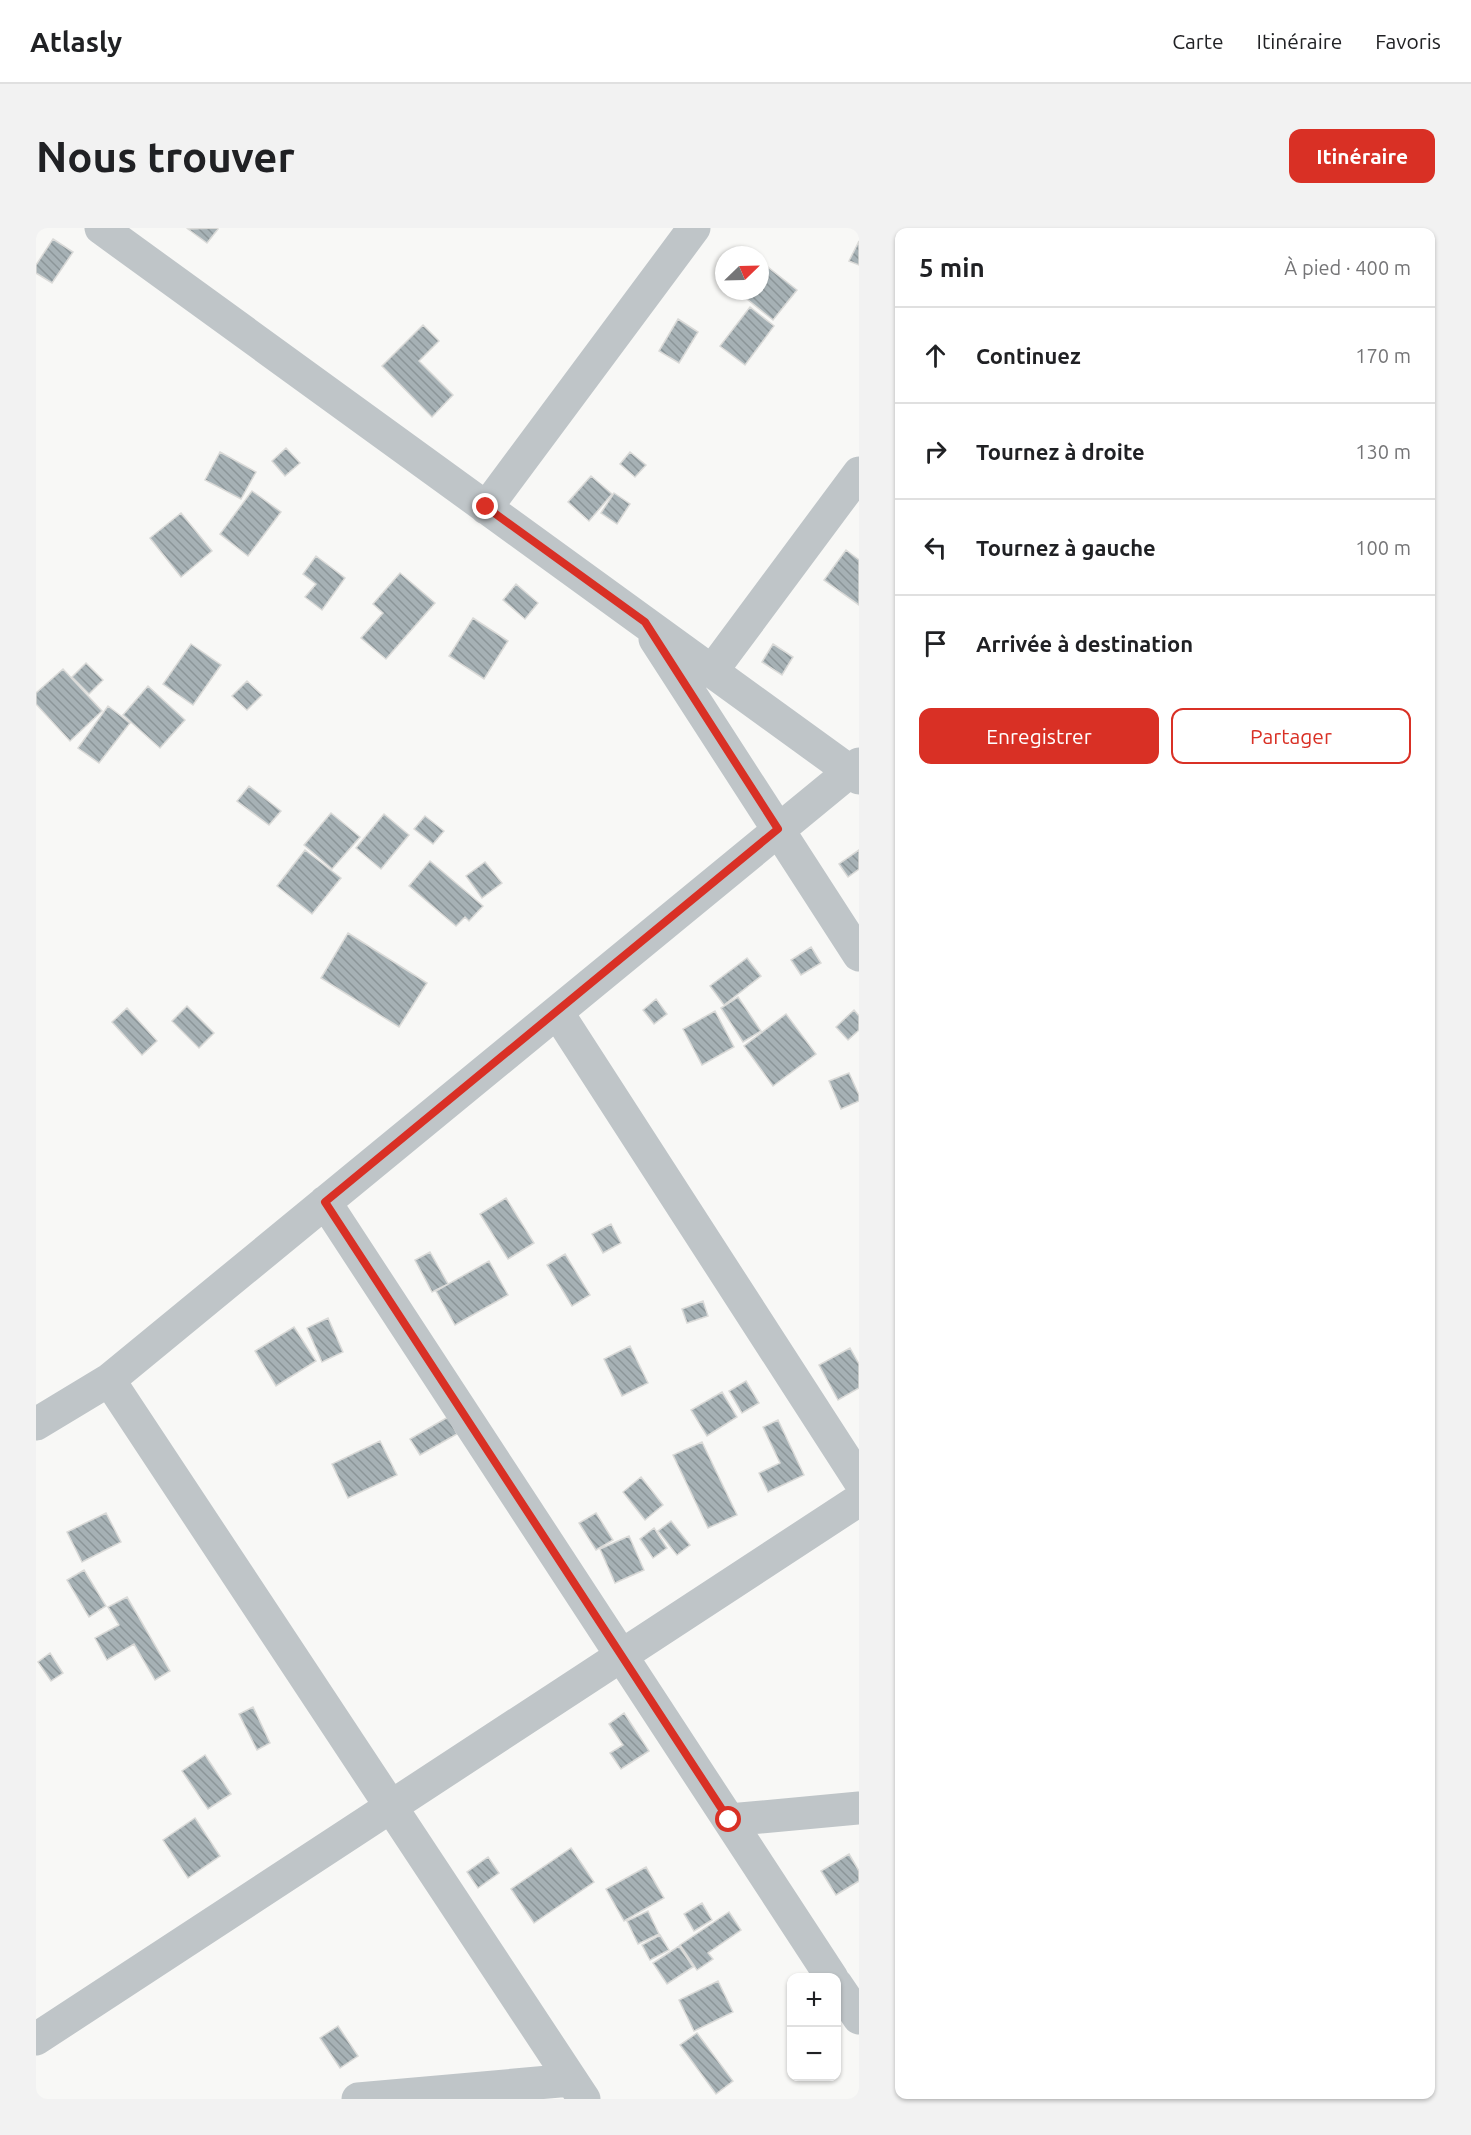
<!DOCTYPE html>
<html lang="fr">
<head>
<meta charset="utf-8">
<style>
  :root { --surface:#fff; --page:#f2f2f2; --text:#202124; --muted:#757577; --line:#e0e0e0; --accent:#d93025 }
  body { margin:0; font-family:Ubuntu,sans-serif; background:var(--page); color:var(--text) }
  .controls { position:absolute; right:18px; bottom:18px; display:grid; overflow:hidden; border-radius:12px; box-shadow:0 2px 4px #0004 }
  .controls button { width:54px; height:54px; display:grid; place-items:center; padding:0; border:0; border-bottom:2px solid var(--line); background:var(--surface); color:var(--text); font:30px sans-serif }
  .compass { position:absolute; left:679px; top:18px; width:54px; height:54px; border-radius:50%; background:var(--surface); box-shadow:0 2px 4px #0004; rotate:67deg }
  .stop { position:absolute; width:18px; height:18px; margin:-14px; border:4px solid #d93025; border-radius:50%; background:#fff }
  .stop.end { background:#d93025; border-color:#fff; box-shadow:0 2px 6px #0008 }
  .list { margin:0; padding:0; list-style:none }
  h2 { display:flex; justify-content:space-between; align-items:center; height:78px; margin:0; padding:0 24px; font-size:26px }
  h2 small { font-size:20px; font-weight:400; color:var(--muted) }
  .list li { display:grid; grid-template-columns:39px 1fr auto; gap:18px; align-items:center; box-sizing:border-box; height:96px; padding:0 24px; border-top:2px solid var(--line) }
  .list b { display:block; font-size:22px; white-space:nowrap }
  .list em { font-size:20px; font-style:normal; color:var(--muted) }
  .actions { display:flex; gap:12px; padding:18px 24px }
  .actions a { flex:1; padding:14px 0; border:2px solid var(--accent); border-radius:12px; text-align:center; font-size:21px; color:var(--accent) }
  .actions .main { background:var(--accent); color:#fff }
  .icon { flex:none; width:33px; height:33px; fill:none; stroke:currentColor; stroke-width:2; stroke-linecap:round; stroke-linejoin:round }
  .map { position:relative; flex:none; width:823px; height:1871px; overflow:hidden; border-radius:12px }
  header { display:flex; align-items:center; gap:36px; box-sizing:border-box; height:84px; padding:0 30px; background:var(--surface); border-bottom:2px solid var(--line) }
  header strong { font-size:28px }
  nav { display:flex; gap:33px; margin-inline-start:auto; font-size:21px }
  .intro { display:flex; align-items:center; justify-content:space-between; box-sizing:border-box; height:144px; padding:0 36px }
  h1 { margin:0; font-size:42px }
  .button { padding:15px 27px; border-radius:12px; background:var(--accent); color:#fff; font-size:21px; font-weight:700 }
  main { display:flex; gap:36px; padding:0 36px }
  aside { flex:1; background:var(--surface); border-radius:12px; box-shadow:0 2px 4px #0004 }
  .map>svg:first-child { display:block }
  .building { fill:url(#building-back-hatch); stroke:#dadad8; stroke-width:1.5 }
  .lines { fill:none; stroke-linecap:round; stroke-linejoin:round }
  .street { stroke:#bfc5c8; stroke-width:33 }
  .route { stroke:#d93025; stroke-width:8 }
</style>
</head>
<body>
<header>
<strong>Atlasly</strong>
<nav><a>Carte</a><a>Itinéraire</a><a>Favoris</a></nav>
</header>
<div class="intro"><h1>Nous trouver</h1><a class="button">Itinéraire</a></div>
<main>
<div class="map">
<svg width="823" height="1871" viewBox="0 0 823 1871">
  <defs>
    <pattern id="building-back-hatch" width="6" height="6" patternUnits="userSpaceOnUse" patternTransform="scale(1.5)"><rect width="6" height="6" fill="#a6b1b5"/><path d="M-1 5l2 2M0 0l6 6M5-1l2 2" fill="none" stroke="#8b9598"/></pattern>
  </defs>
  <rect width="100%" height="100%" fill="#f8f8f6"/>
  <path class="building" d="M181 0 182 1 171 15 152 1Z
    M17 11 37 24 16 55 0 45V37Z
    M823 13V37L813 33Z
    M724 33 761 62 737 92 701 63H724Z
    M714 79 738 98 709 137 684 118Z
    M642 91 662 104 643 135 623 123Z
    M387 97 403 113 383 133 417 167 396 189 346 138Z
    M250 220 264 235 249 248 236 233Z
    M184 224 220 244 205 271 169 252Z
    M594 224 610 237 599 249 584 236Z
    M555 248 576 266 553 293 532 274Z
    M216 263 245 284 212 328 184 306Z
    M578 265 594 276 581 296 565 285Z
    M145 285 176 323 145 349 114 310Z
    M810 322 823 332V377L788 352Z
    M280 328 309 350 286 382 269 369 280 356 267 346Z
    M364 345 399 375 350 431 325 410 347 385 337 376Z
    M480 356 502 375 489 391 467 372Z
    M437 390 472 413 448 451 413 428Z
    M155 416 185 437 157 477 127 456Z
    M737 416 757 429 746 447 726 434Z
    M50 435 67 452 53 466 36 449Z
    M27 441 66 483 34 513 0 476V465Z
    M211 453 226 467 211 482 196 468Z
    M112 458 149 492 124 520 87 487Z
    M72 478 94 495 63 535 42 520Z
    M213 558 245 583 233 597 201 573Z
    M295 585 324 609 296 641 268 617Z
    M348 586 373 607 345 641 320 620Z
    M389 588 408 603 397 616 378 601Z
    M269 622 305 650 276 686 241 658Z
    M823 622V641L812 649 803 636Z
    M394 633 447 678 433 693 429 689 420 698 373 658Z
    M449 634 466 655 446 670 430 648Z
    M312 705 391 755 363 799 285 750Z
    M775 719 785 735 765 747 755 732Z
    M711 730 725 748 688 777 674 758Z
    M702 769 725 803 707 814 685 780Z
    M620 771 631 786 618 796 607 782Z
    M151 778 178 805 163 820 136 793Z
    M91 780 121 813 106 827 76 794Z
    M818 782 823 788V802L812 812 800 799Z
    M679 783 698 819 666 837 647 801Z
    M750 786 780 826 737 858 708 818Z
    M813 845 823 867V873L805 881 793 853Z
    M470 970 498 1015 472 1031 444 986Z
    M575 996 585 1015 567 1025 556 1006Z
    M394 1024 412 1056 396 1064 379 1032Z
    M529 1026 554 1067 536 1078 511 1037Z
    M453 1033 472 1067 419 1097 400 1063Z
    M667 1073 672 1088 651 1095 646 1081Z
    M292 1090 307 1124 286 1134 271 1100Z
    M258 1099 280 1133 240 1158 219 1123Z
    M594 1118 612 1155 586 1168 568 1131Z
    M814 1120 823 1136V1160L802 1172 783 1137Z
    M710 1153 723 1175 706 1185 693 1163Z
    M686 1164 701 1189 671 1208 655 1182Z
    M412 1189 421 1206 384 1227 374 1211Z
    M742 1192 768 1247 732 1264 723 1245 744 1235 727 1199Z
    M344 1213 361 1247 312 1270 296 1236Z
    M666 1214 701 1287 672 1300 637 1227Z
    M605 1249 627 1277 609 1292 587 1264Z
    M70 1285 85 1314 46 1334 31 1304Z
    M560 1285 577 1312 560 1322 543 1295Z
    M635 1293 654 1317 641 1327 622 1303Z
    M618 1300 631 1320 617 1330 604 1311Z
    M593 1308 608 1342 579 1355 564 1321Z
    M48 1342 70 1378 53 1389 31 1352Z
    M91 1369 134 1443 119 1452 98 1416 71 1432 59 1410 83 1397 72 1379Z
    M14 1425 27 1445 15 1453 2 1434Z
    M217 1479 234 1515 221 1522 203 1486Z
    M588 1485 613 1523 585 1541 574 1525 587 1517 573 1496Z
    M169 1527 195 1566 172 1581 146 1543Z
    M159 1590 184 1628 152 1650 127 1612Z
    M535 1620 558 1654 498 1695 475 1661Z
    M813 1626 823 1643V1653L800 1667 785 1643Z
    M452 1629 463 1645 442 1660 431 1644Z
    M610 1639 628 1670 588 1693 570 1661Z
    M666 1675 676 1692 658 1703 648 1686Z
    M612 1683 623 1706 602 1716 591 1693Z
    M693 1684 705 1702 672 1725 677 1731 661 1742 644 1717Z
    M624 1707 633 1722 614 1732 606 1717Z
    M643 1718 657 1739 631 1756 617 1735Z
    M682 1753 697 1784 658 1803 643 1772Z
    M302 1798 322 1828 304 1840 284 1810Z
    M661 1805 697 1853 680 1866 644 1817Z"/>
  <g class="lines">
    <path class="street" d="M65 0 823 550
      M450 280 658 0
      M619 411 823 727
      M676 443 823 245
      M521 784 823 1252
      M289 974 796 1750
      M73 1152 548 1871
      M0 1196 73 1152 823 536
      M693 1592 823 1580
      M800 1756 823 1790
      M0 1811 823 1272
      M322 1871 535 1852"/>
  </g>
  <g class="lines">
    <path class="route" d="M450 279 609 394 742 601 289 974 693 1592"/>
  </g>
</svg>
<div class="controls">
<button>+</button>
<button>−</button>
</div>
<svg class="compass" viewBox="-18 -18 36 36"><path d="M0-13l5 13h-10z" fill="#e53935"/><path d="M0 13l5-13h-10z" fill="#757577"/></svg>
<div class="stop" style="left:693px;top:1592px"></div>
<div class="stop end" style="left:450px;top:279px"></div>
</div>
<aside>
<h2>5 min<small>À pied · 400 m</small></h2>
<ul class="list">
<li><svg class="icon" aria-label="ahead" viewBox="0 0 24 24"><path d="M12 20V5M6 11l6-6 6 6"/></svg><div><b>Continuez</b></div><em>170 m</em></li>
<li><svg class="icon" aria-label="right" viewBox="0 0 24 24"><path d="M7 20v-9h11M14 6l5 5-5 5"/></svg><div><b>Tournez à droite</b></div><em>130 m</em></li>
<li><svg class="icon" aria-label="left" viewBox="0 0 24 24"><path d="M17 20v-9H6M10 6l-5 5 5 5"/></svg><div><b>Tournez à gauche</b></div><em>100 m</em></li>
<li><svg class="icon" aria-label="arrive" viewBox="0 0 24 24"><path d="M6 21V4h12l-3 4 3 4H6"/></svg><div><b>Arrivée à destination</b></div></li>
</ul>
<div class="actions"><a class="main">Enregistrer</a><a>Partager</a></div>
</aside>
</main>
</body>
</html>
